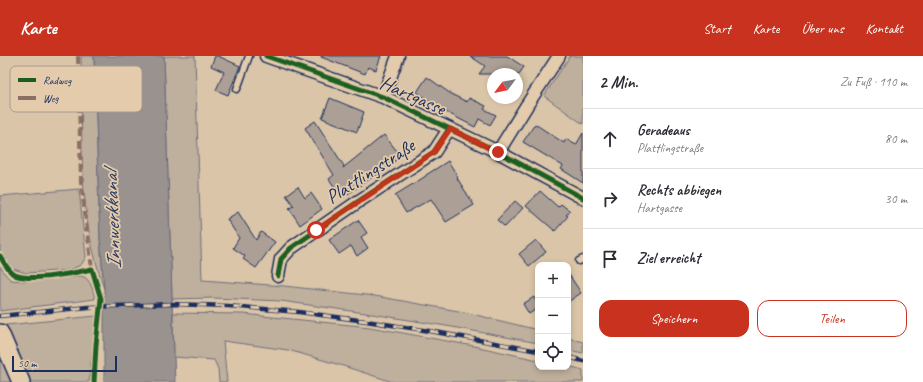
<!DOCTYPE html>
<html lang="de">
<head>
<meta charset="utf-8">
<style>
  :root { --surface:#fff; --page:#f7f7f7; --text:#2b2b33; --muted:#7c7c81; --line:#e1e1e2; --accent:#c8321e }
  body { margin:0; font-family:Caveat,sans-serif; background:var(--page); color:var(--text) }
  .controls { position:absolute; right:12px; bottom:12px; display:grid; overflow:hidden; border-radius:8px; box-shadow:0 2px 6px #0003 }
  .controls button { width:36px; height:36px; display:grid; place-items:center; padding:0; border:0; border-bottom:1px solid var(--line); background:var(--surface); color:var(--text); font:20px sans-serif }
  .compass { position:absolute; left:487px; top:12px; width:36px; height:36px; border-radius:50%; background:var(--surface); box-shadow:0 2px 6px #0003; rotate:238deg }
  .scale { position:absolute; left:12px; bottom:10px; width:105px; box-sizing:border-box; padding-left:4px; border:2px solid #1b2f5e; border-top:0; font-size:11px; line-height:14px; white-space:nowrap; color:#1b2f5e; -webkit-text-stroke:3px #e3cbab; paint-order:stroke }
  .stop { position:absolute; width:12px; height:12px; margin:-9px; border:3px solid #c8321e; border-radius:50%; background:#fff }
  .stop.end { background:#c8321e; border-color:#fff; box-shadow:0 1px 4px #0008 }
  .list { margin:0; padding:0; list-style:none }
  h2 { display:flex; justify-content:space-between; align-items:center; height:52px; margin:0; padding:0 16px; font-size:17px }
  h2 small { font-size:13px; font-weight:400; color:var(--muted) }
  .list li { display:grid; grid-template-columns:26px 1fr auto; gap:12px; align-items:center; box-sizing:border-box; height:60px; padding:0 16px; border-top:1px solid var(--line) }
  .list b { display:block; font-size:15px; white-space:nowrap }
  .list p { margin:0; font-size:13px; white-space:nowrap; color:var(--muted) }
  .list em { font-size:13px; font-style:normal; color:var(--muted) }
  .actions { display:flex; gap:8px; padding:12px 16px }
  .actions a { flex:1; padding:9px 0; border:1px solid var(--accent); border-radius:12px; text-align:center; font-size:14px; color:var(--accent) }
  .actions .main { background:var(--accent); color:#fff }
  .icon { flex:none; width:22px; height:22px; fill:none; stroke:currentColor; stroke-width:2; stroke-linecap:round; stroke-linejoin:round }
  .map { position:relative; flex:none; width:583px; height:326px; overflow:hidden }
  header { display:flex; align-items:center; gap:24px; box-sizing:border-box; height:56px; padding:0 20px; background:var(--accent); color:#fff }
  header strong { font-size:19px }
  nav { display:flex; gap:22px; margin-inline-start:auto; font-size:14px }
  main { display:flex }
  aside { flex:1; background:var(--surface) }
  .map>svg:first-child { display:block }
  .green { fill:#bfaf9d; stroke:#6d6f7e }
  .water { fill:#99928f; stroke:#676a7b }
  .building { fill:#aca096; stroke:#1b2f5e }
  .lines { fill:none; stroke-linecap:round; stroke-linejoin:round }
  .lane-casing { stroke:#1b2f5e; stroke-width:9 }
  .street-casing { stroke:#1b2f5e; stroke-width:15 }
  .secondary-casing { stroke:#1b2f5e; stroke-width:20 }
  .lane { stroke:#e3cbab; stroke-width:6 }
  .street { stroke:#e3cbab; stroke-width:12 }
  .secondary { stroke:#e3cbab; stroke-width:17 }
  .rail-casing { stroke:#1b2f5e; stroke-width:4.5 }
  .rail { stroke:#e3cbab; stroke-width:3; stroke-dasharray:9; stroke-linecap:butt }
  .quiet { stroke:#8d6e63; stroke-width:4; stroke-dasharray:8 4; stroke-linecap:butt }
  .cycleway-casing { stroke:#e3cbab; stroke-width:8 }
  .cycleway { stroke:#1b5e20; stroke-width:5 }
  .route { stroke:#c8321e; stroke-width:5 }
  .labels { text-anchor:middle; stroke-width:3.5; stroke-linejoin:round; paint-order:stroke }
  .street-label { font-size:20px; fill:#1b2f5e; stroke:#e3cbab }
  .water-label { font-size:21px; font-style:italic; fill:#2e3e65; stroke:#e3cbab }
  .key { fill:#e3cbab; stroke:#a79c94; stroke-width:1 }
  .key-label { font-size:11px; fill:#1b2f5e }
</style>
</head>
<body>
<header>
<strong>Karte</strong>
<nav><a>Start</a><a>Karte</a><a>Über uns</a><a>Kontakt</a></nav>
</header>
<main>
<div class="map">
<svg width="583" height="326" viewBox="0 0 583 326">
  <rect width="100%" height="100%" fill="#dbc5a8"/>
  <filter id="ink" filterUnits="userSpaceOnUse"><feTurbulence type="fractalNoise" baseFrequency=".025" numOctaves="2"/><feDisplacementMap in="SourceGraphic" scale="8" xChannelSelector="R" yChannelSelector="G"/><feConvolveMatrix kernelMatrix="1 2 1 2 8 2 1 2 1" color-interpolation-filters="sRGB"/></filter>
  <g filter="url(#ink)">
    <path class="green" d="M81 0H94L100 182 104 233C96 207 89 182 86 156 80 104 82 52 81 0Z
      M164 0H195L202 224 284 230 375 240 464 256 538 274V287L452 271 372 258 281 245 213 242 172 243Z
      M570 0H583V68L544 40Z
      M79 133 86 201 81 209 69 214 26 217 13 213 5 204 0 195V140Z
      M0 210 5 218 11 224 24 225 82 220C91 223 93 235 95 243L0 255Z
      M173 257 243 258 370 271 474 290 538 304V311L568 310 583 314V326H393L340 309 288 294 223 285 227 326H219L218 313 214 304 174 301Z
      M96 260 89 326H30L6 269Z
      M568 282 583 286V297L568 294Z
      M0 298 12 326H0Z"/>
    <path class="water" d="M94 0H164L174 301 175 326H104V233L100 182Z"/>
    <path class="building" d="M215 0H218L240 10 228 39 216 34 224 16 211 10Z
      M321 0H381L376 14 368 11 365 18 321 1Z
      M470 0H507L524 11 519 18H479L485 10Z
      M427 21 451 38 467 46 469 42 486 50 484 53 496 59 490 69 479 63 475 71 444 55 417 36Z
      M330 42 364 56 357 76 322 62Z
      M315 65 344 110 343 112 384 79 401 100 375 121 374 120 342 142 329 123 334 119 305 72Z
      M535 68 564 87 566 83 576 89 583 77V127L561 113 563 110 523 86Z
      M448 105 458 121 457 122 474 149 446 166 431 143 406 157 395 139 426 120V119Z
      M298 131 305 142 311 137 322 153 300 169 289 152 294 150 286 139Z
      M540 135 558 151 561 148 570 155 566 159 568 160 555 175 526 150Z
      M515 145 523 152 505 171 497 164Z
      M238 156 256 184 261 176 275 186 256 212 243 203 245 200 233 192 239 182 227 163Z
      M358 164 367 177 361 181 368 192 357 200 351 190 339 198 329 184Z
      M536 184 546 196 529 210 519 198Z
      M568 217 581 237 568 246Z
      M534 241 538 249V252L529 258 523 248Z"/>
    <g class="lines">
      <g class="lane-casing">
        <path id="lane" d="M237 33 249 0
          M579 205 583 203"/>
      </g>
      <g class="street-casing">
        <path id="street" d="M266 0 383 41 498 96 583 142
          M383 41 398 0
          M498 96 527 49 559 0
          M278 220 281 203 291 192 359 145 434 96 449 73"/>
      </g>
      <g class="secondary-casing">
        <path id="secondary" d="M0 277 21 326"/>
      </g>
      <use href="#lane" class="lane"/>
      <use href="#street" class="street"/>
      <use href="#secondary" class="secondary"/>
      <g class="rail-casing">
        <path id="rail" d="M0 260 88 251 173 248 228 250 299 256 366 265 430 275 538 295
          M568 301 583 305"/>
      </g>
      <use href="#rail" class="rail"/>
      <path class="quiet" d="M78 0 81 126 92 213"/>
      <g class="cycleway-casing">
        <path id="cycleway" d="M266 0 383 41 498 96 583 142
          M0 200C4 207 9 216 15 219 30 226 75 217 92 213L101 243 96 289 94 326
          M278 220 281 203 291 192 359 145 434 96 449 73"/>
      </g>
      <use href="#cycleway" class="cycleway"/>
    </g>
  </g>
  <g class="lines" filter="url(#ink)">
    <path class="route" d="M316 174 434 96 450 73 498 96"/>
  </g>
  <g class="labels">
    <g class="street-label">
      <text transform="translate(413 39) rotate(24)" y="7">Hartgasse</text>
      <text transform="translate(370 115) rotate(-33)" y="7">Plattlingstraße</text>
    </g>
    <g class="water-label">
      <text transform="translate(112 164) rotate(-92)" y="7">Innwerkkanal</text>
    </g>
  </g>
  <rect x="10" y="10" width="132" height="46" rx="6" class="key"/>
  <rect x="18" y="22" width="18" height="4" fill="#1b5e20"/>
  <rect x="18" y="40" width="18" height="4" fill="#8d6e63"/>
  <g class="key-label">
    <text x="43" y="28">Radweg</text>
    <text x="43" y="46">Weg</text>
  </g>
</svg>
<div class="controls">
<button>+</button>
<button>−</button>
<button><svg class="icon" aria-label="locate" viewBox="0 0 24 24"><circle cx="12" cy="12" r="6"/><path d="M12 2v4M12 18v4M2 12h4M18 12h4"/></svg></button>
</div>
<svg class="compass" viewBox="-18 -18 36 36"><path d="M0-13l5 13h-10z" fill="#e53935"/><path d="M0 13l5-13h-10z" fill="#7c7c81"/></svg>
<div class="scale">50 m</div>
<div class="stop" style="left:316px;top:174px"></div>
<div class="stop end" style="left:498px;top:96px"></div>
</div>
<aside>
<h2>2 Min.<small>Zu Fuß · 110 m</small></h2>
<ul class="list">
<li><svg class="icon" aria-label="ahead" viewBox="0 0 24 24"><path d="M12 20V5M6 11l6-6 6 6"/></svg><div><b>Geradeaus</b><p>Plattlingstraße</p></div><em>80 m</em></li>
<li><svg class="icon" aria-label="right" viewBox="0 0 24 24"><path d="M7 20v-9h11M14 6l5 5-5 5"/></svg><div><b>Rechts abbiegen</b><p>Hartgasse</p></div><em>30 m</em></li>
<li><svg class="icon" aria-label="arrive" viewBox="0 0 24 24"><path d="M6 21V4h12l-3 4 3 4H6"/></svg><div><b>Ziel erreicht</b></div></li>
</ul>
<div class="actions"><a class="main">Speichern</a><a>Teilen</a></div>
</aside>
</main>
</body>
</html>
